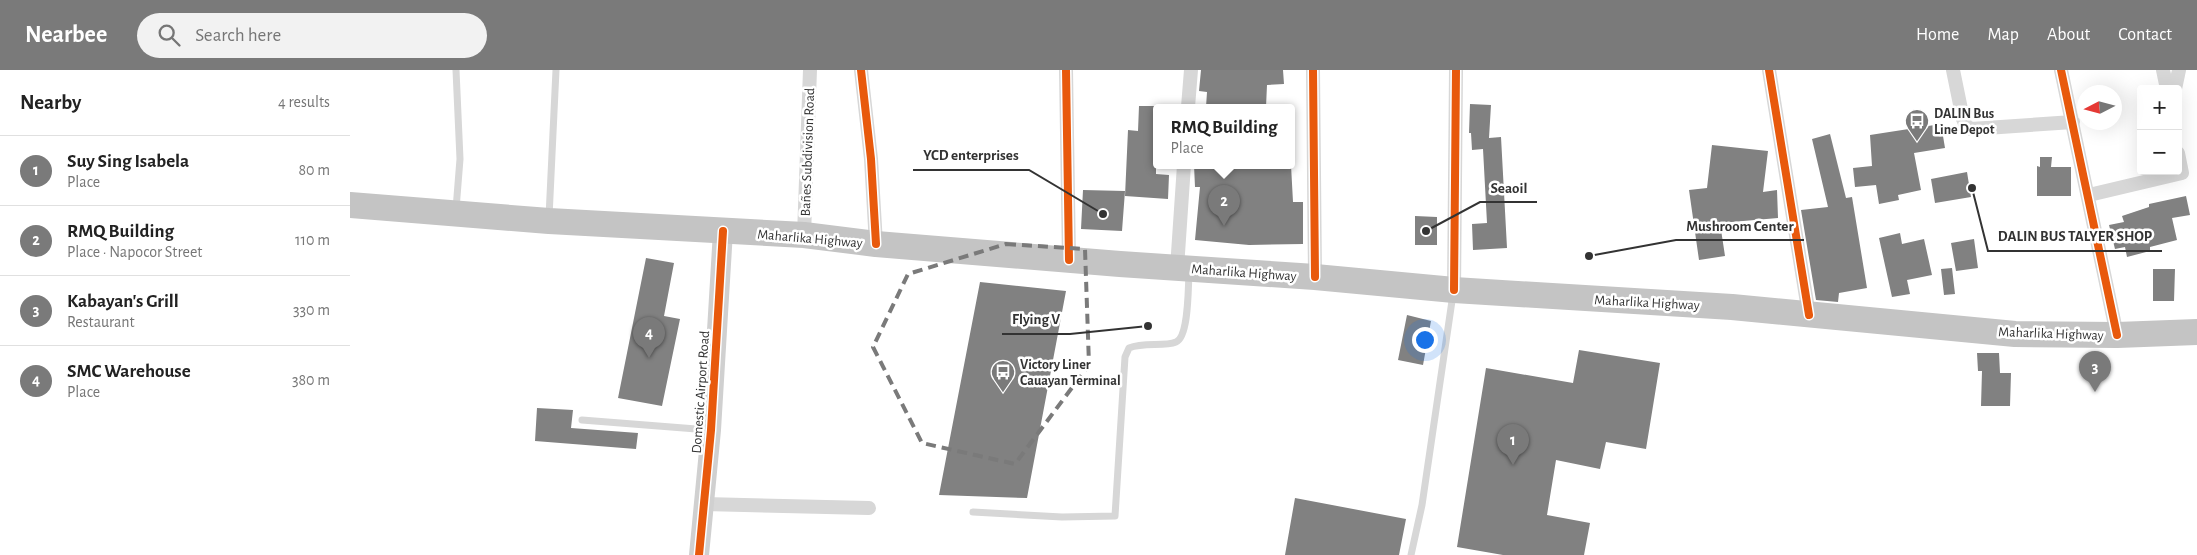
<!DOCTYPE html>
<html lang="en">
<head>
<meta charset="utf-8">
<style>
  :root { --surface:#fff; --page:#f2f2f2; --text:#222; --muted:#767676; --line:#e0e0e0; --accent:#7a7a7a }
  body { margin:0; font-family:"Alegreya Sans",sans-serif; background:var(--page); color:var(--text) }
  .controls { position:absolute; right:15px; top:15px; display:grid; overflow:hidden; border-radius:5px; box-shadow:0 5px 20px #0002 }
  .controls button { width:45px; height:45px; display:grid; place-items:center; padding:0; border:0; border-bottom:1px solid var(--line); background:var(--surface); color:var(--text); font:25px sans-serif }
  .compass { position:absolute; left:1727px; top:15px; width:45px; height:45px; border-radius:50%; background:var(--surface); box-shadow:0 5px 20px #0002; rotate:264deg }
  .you { position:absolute; left:1074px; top:269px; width:18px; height:18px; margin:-12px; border:4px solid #fff; border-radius:50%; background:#1a73e8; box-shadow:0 0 0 8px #1a73e833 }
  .badge { display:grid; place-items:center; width:32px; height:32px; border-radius:50%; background:var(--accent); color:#fff; font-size:16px; font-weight:700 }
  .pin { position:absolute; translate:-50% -41px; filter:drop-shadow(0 1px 2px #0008) }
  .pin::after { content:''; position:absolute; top:26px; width:18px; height:15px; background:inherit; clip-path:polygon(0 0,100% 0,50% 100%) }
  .popup { position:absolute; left:803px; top:34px; width:142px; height:65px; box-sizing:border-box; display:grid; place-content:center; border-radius:5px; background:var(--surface); filter:drop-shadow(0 1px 4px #0005); font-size:16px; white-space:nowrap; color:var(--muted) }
  .popup b { font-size:19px; color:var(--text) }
  .popup::after { content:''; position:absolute; left:50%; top:100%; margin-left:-10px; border:10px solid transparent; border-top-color:var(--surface) }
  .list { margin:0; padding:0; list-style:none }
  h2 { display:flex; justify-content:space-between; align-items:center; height:65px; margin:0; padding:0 20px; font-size:21px }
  h2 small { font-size:16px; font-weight:400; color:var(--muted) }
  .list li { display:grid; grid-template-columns:32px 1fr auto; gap:15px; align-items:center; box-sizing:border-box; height:70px; padding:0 20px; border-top:1px solid var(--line) }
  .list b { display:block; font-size:19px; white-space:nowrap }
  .list p { margin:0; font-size:16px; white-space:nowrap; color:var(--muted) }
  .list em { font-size:16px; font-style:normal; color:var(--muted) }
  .icon { flex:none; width:28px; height:28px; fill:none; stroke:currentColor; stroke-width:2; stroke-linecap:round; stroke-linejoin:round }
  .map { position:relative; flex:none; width:1847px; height:485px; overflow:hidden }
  header { display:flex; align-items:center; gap:30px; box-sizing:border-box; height:70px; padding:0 25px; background:var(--accent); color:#fff }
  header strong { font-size:24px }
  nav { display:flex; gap:28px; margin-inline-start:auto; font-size:18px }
  .search { width:350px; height:45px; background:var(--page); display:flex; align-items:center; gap:12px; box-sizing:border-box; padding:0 18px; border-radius:28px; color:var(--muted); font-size:19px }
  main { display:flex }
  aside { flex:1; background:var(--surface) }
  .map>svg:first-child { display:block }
  .building { fill:#818181 }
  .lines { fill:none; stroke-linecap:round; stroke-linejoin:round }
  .lane { stroke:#d7d7d7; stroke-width:7 }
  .street { stroke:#d7d7d7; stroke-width:14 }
  .secondary { stroke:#d0d0d0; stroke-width:20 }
  .highway { stroke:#c4c4c4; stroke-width:26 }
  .cycleway-casing { stroke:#fff; stroke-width:11 }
  .cycleway { stroke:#e8590c; stroke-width:8 }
  .marked { fill:none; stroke:#7a7a7a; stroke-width:4; stroke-dasharray:10 6; stroke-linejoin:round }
  .labels { text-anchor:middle; stroke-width:5; stroke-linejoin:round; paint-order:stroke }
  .poi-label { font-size:14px; font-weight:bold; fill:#333; stroke:#fff; text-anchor:start }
  .street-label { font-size:14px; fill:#333; stroke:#fff }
  .leader { fill:none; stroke:#333; stroke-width:2 }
  .callout-dot { fill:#333; stroke:#fff; stroke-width:2 }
  .callout-label { font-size:15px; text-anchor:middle; font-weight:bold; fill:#333; stroke:#fff; stroke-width:5; stroke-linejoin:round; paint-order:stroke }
</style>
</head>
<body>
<header>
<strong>Nearbee</strong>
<div class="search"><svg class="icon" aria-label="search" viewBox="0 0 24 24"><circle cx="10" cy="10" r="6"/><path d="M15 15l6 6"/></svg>Search here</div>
<nav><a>Home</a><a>Map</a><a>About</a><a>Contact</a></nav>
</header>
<main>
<aside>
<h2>Nearby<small>4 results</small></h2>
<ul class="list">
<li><span class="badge">1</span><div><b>Suy Sing Isabela</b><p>Place</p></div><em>80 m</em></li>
<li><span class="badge">2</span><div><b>RMQ Building</b><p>Place · Napocor Street</p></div><em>110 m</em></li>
<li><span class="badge">3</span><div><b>Kabayan's Grill</b><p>Restaurant</p></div><em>330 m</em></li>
<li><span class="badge">4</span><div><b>SMC Warehouse</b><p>Place</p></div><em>380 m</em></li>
</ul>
</aside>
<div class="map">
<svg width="1847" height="485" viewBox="0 0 1847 485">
  <rect width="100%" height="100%" fill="#fff"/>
  <path class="building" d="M851 0H933L934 14 917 15 916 37H856L857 22 849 21Z
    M1120 34 1141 35 1139 68 1151 67 1157 178 1123 180 1122 154 1137 153 1133 79 1122 80 1121 63H1119Z
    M789 36H806V104L819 105 818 129 775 126 778 60 788 61Z
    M1591 54 1595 78 1564 83 1571 120 1548 125 1549 130 1529 134 1526 115 1505 117 1503 98 1522 96 1520 65Z
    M1480 64 1496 128 1502 127 1517 218 1489 223 1488 232 1466 230 1451 140 1478 137 1462 69Z
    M1362 75 1418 81 1413 122 1427 120 1428 148 1370 153 1375 186 1349 190 1339 120 1357 118Z
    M1690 87H1702L1701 97H1721V126H1687V96L1690 97Z
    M844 95H941L943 132H953V174L899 175 845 170 850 117H845Z
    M1617 102 1621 127 1585 133 1581 109Z
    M733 120 775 121 772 161 731 159Z
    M1836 126 1840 145 1822 148 1827 170 1800 177V181L1777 187 1775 177 1765 179 1759 155 1774 152 1772 146 1799 137V134Z
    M1065 146 1087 147V175H1065Z
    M1550 163 1552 174 1574 169 1582 205 1557 210 1560 224 1542 227 1529 168Z
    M1624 169 1628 198 1606 201 1601 173Z
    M296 188 324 193 314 246 330 249 312 336 268 328Z
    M1602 198 1605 224 1594 225 1591 199Z
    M1803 199H1825L1824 231H1803Z
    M630 212 716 221 677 428 589 425Z
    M1057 245 1081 251 1073 295 1048 290Z
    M1229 280 1310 293 1296 379 1256 372 1250 399 1206 390 1197 445 1240 453 1234 485H1153L1107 477 1136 298 1223 313Z
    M1627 283H1649L1650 303H1661L1660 336H1631L1632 301H1628Z
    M187 338 223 340 221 358 288 363 286 379 185 371Z
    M945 428 1056 449 1049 485H935Z"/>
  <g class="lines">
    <path class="lane" d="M106 139 110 89 106 0
      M199 147 206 0
      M232 350 359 360
      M623 442 712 447 765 446 775 287 779 278C794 272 814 277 826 272 839 267 838 217 839 204
      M1061 485 1072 435 1103 224"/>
    <path class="street" d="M511 0 521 89 526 174
      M716 0 719 190
      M963 0 965 207
      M1419 0 1459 245
      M1603 0 1613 49 1616 56 1621 59 1723 52
      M1711 0 1767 265
      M1813 0 1817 19
      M1825 19 1829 0
      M838 37 841 0
      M1739 125 1832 103 1828 83
      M454 165 460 0
      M827 198 834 95
      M1104 220 1106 0
      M354 434 519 438"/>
    <path class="secondary" d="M349 485 361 360 373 161"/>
    <path class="highway" d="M0 135 199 151 454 165 526 174 770 194 965 207 1104 220 1382 237 1665 264 1767 265 1847 262"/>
    <g class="cycleway-casing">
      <path id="cycleway" d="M511 0 521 89 526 174
        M716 0 719 190
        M963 0 965 207
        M1419 0 1459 245
        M1711 0 1767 265
        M1104 220 1106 0
        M349 485 361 360 373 161"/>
    </g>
    <use href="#cycleway" class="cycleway"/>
  </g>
  <path class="marked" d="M656 174 735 179 739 295 665 394 572 373 523 277 558 204Z"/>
  <defs>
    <g id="bus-pin" transform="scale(1.25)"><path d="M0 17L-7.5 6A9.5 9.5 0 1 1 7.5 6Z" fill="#7a7a7a" stroke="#fff"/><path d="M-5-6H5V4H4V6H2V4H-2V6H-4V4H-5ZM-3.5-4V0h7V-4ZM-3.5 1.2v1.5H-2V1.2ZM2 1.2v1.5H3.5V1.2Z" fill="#fff"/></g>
  </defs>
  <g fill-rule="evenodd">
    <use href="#bus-pin" x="1567" y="51"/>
    <use href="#bus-pin" x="653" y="302"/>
  </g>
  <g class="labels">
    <g class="poi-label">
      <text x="1584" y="48">DALIN Bus<tspan x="1584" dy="16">Line Depot</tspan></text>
      <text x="670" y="299">Victory Liner<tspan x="670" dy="16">Cauayan Terminal</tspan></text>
    </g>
    <g class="street-label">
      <text transform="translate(457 82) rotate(-88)" y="5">Bañes Subdivision Road</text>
      <text transform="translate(460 168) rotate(5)" y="5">Maharlika Highway</text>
      <text transform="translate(894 202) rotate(4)" y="5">Maharlika Highway</text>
      <text transform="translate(1297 232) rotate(3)" y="5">Maharlika Highway</text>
      <text transform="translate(1701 263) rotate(2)" y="5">Maharlika Highway</text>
      <text transform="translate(350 322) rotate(-86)" y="5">Domestic Airport Road</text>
    </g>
  </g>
  <path class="leader" d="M753 144L679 100H563M1076 161L1130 132H1187M1239 186L1326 170H1454M1622 118L1638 181H1812M798 256L720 264H652"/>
  <g class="callout-dot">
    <circle cx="753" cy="144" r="5"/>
    <circle cx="1076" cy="161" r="5"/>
    <circle cx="1239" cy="186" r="5"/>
    <circle cx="1622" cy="118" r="5"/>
    <circle cx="798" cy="256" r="5"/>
  </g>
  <g class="callout-label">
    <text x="621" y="90">YCD enterprises</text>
    <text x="1159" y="123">Seaoil</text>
    <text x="1390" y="161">Mushroom Center</text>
    <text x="1725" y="171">DALIN BUS TALYER SHOP</text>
    <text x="686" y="254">Flying V</text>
  </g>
</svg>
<div class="controls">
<button>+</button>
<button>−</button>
</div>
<svg class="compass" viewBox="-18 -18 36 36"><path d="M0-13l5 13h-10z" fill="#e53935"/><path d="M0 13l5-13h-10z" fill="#767676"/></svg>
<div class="you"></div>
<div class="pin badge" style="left:1163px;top:395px">1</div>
<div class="pin badge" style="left:874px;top:156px">2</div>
<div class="popup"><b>RMQ Building</b>Place</div>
<div class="pin badge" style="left:1745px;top:322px">3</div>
<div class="pin badge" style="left:299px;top:288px">4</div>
</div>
</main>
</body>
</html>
